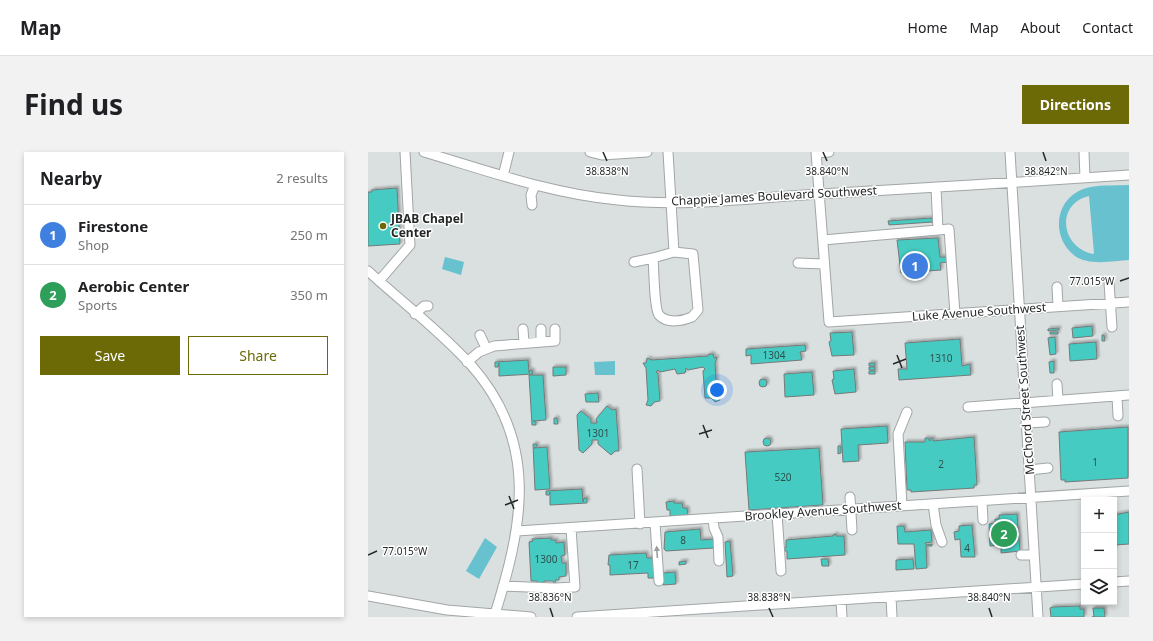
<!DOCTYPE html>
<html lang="en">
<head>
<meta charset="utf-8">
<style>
  :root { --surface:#fff; --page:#f2f2f2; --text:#202124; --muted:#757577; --line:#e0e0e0; --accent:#6c6a06 }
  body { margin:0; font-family:"Noto Sans",sans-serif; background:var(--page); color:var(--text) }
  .controls { position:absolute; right:12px; bottom:12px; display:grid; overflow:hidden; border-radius:0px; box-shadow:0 2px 6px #0003 }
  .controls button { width:36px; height:36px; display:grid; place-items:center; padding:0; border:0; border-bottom:1px solid var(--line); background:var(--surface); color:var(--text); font:20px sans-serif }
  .you { position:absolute; left:349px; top:238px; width:14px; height:14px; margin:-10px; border:3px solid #fff; border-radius:50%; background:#1a73e8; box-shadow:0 0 0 6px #1a73e833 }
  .badge { display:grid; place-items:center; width:26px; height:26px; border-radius:50%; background:var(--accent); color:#fff; font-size:13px; font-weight:700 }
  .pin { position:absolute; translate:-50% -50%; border:2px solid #fff; box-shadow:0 1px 4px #0006 }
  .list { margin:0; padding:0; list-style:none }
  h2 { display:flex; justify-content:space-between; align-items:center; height:52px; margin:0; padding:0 16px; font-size:17px }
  h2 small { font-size:13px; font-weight:400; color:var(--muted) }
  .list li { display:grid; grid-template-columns:26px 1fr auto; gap:12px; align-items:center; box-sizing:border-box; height:60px; padding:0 16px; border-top:1px solid var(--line) }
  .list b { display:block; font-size:15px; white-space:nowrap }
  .list p { margin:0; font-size:13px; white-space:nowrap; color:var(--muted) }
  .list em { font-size:13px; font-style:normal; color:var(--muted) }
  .actions { display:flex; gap:8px; padding:12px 16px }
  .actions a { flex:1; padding:9px 0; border:1px solid var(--accent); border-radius:0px; text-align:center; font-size:14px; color:var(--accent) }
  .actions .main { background:var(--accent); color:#fff }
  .icon { flex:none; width:22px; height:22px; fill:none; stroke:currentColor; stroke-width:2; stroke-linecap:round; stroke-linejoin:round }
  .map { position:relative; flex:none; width:761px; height:465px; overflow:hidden; border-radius:0px }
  header { display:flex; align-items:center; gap:24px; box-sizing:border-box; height:56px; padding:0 20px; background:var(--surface); border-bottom:1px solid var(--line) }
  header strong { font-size:19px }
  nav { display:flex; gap:22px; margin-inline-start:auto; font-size:14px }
  .intro { display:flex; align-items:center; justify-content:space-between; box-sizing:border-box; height:96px; padding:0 24px }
  h1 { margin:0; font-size:28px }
  .button { padding:10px 18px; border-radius:0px; background:var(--accent); color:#fff; font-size:14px; font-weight:700 }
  main { display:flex; gap:24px; padding:0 24px }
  aside { flex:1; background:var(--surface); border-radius:0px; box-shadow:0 2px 6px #0003 }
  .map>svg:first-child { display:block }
  .green { fill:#67c1ce; fill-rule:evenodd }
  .building { fill:#44cbc1; stroke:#757a79; filter:url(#shadow) }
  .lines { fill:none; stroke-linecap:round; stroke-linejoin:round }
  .minor-casing { stroke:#a1a6a7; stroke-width:11 }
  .minor { stroke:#fff; stroke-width:9 }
  .oneway { fill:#9d9e9e }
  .ticks { fill:none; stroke:#262828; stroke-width:1.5 }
  .poi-dot { fill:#6c6a06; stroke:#fff; stroke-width:1.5 }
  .labels { text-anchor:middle; stroke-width:3; stroke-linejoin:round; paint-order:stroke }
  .number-label { font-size:10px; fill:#2e514e }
  .street-label { font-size:12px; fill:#262828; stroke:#fff }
  .poi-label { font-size:12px; font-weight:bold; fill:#262828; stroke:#fff; text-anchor:start }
  .ticks-label { font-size:10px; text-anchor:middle; fill:#262828; stroke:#fff; stroke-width:3; stroke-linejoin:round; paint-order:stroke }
</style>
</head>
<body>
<header>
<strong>Map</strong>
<nav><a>Home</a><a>Map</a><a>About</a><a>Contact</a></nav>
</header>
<div class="intro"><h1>Find us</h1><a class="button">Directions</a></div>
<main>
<aside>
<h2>Nearby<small>2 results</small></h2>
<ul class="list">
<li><span class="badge" style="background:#3f7fe0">1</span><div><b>Firestone</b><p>Shop</p></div><em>250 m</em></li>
<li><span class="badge" style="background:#2e9e5b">2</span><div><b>Aerobic Center</b><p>Sports</p></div><em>350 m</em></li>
</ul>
<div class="actions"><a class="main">Save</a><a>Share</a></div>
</aside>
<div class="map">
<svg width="761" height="465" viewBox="0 0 761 465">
  <defs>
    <filter id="shadow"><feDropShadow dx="2" dy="-2" stdDeviation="1" flood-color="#0004"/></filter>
  </defs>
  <rect width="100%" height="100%" fill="#dadfe0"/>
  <path class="green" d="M761 33V108C745 109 721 114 707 104 683 86 686 48 715 37 729 32 746 34 761 33ZM721 44 726 101 725 102C693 96 687 52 721 44Z
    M77 105 96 110 93 123 74 117Z
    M247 209V223H227L226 210Z
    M117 386 129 395 111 427 98 419Z"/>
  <path class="building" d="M29 36 32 92 0 94V40H4V38Z
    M564 66 565 70 521 73 520 69Z
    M570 86 572 105H580V110L572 111 573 118 533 121 529 88Z
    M724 174 725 184 705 186 704 176Z
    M691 176V178L680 179V177Z
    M484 180 486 203 464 204 461 190 463 189 462 181Z
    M682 180H690V182H682Z
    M734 183H736L737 189H734Z
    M687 185 688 202 682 203 680 186Z
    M592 187 594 214 602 212 603 223 531 228 530 217H539L537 191Z
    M728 190 729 207 702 209 701 192Z
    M437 193 438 199 432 200 434 208 383 212V203L378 204V197Z
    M341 202H345L346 206 349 205 347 211 349 243 352 248 347 250 343 246H337L335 219 337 217 335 215 320 218 318 216 317 221 309 222 307 217 292 220 290 218 288 220 290 222 292 249 286 250 283 254 278 253 280 248 278 216 275 211H278L279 206 284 208 340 204Z
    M160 208 161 221 162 218H164L165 222 131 224V211L130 215H127V210Z
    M686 209V221H682L681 210Z
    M501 211H507V214H501Z
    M185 215H198V223L185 224Z
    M501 215H507V218H501Z
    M486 217 488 240 467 242 464 228 466 227 465 219Z
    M501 219H507V222H501Z
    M444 220 446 243 417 245 416 222Z
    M161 223H175L178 268 165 269 168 270V273H164Z
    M391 231a4 4 0 1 1 8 0a4 4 0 1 1-8 0Z
    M230 241 231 250H218L217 242Z
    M239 254 244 258 248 257 251 299H247L243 303 230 292V288H224V292L215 301 211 298 209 263 213 259 223 267V271H229L228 267Z
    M186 266H189L190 272H186Z
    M519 274 520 291 490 293 491 309 475 310 473 277Z
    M760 275V326L697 330V328H693L691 280Z
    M606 285 609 333H606V336L543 340V338H539L537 290H557V286H560L562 289V286H565V289Z
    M395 290a4 4 0 1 1 8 0a4 4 0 1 1-8 0Z
    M165 292H169V294L166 296 179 295 182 337 167 338Z
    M470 294H473V301L470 302Z
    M451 296 455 353 381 358 377 300Z
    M214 337 215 350 216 346H219V351L182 353V340L181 343H178V339Z
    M306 349V351H314L315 356H319L320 363 302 364V358H299L298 350Z
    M761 360V392L747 393 746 399V363Z
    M649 362 652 399 633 401V393L622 394 621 372 627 371V367H631V363Z
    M604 373 607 405H593L592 387 587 388 586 380 591 379V374Z
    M529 374H536L537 380 563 378 564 390 557 391 558 393 564 392V394H558L559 416 548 417 546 392H530Z
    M332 377 333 388 345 387 346 396 298 399 296 397 297 380Z
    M468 382V384H476L477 403 419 407V399H417L416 396H418V388L465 384V383Z
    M183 386V388H188V391L196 390 197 403 193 404 194 411H198V424L191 425V428H187L188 430 186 431 185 429H176V431L170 433 169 429H163L161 390 165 389 164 387Z
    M362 389 365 424 359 425 357 390Z
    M278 401 279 406H287L289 426H280V421L242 423V413H240L241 403Z
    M453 407H460L461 414H454Z
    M545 407 546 417 528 418V408Z
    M318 409V412L311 413V410Z
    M307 420 308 432 295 433V421Z
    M712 454V457H716V465H683L682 456 685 455Z
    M725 456H736L737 465H724H726Z"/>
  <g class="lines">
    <g class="minor-casing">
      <path id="minor" d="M56 0C120 19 184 42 250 48 311 55 375 47 436 43 544 37 653 30 761 23
        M222 0 234 3 279 0
        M300 0 306 100
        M448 0 461 170 761 150
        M642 0 670 465
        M716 0 717 26
        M449 1 461 0
        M135 24 141 0
        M164 53 163 43 167 33
        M570 78 581 77 587 162
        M455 88 570 78 568 35
        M306 100 325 102 330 158 324 165C315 169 299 172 291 163 286 156 286 116 285 106Z
        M266 110 285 106
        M430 111 456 112
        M0 119C34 150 72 179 103 213 172 291 155 374 126 465
        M11 129 42 93 37 0
        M741 131 744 175
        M689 135 690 154
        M47 162 56 154H60
        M155 177 156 191
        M173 177V190
        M112 183 118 196
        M99 210 111 200 126 194 187 189V177
        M689 232 690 248
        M749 244 750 264
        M600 255 761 243
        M658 271 677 270
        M269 317 272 372
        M661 318 680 316
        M482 345 484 378
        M614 349 615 368
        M565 352 568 373 574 390
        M534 354 530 282 539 260
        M409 362 413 419
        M345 367 346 376 350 385 351 409
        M287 371 291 429
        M149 379 761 339
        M653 403H666
        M746 430 761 429
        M135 434 187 436 207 435 203 376
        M0 444 79 458 163 465
        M523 445 524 465
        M473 448 474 465
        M209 465 716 432"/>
    </g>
    <use href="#minor" class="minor"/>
  </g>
  <defs><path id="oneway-solid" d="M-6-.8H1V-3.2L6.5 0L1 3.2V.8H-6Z"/></defs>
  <use class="oneway" href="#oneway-solid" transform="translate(289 400) rotate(-94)"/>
  <path class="ticks" d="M235 0 239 9M455 0 459 9M675 0 678 9M752 129 761 126M529 203 534 216M525 212 538 207M335 273 340 286M331 282 344 278M141 344 146 357M137 353 150 348M0 403 9 399M182 456 185 465M401 456 405 465M621 456 624 465"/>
  <circle class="poi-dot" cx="15" cy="74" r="4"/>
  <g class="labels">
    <g class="number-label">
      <text x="406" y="207">1304</text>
      <text x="573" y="210">1310</text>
      <text x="230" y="285">1301</text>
      <text x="727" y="314">1</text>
      <text x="573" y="316">2</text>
      <text x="415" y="329">520</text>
      <text x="315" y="392">8</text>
      <text x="599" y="400">4</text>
      <text x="178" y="411">1300</text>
      <text x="265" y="417">17</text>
    </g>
    <g class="street-label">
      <text transform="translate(406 44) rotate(-3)" y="4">Chappie James Boulevard Southwest</text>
      <text transform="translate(611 160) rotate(-4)" y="4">Luke Avenue Southwest</text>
      <text transform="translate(657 248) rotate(-94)" y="4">McChord Street Southwest</text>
      <text transform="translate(455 359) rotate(-4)" y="4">Brookley Avenue Southwest</text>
    </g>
    <g class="poi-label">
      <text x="23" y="71">JBAB Chapel<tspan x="23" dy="14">Center</tspan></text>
    </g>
  </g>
  <g class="ticks-label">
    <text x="239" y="23">38.838°N</text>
    <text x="459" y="23">38.840°N</text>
    <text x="678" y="23">38.842°N</text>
    <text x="724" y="133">77.015°W</text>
    <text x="37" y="403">77.015°W</text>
    <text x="182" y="449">38.836°N</text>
    <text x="401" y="449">38.838°N</text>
    <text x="621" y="449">38.840°N</text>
  </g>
</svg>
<div class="controls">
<button>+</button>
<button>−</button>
<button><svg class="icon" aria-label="layers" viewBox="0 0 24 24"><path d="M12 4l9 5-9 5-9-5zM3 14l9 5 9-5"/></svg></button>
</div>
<div class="you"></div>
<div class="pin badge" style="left:547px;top:114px;background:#3f7fe0">1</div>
<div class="pin badge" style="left:636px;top:382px;background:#2e9e5b">2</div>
</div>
</main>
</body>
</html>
